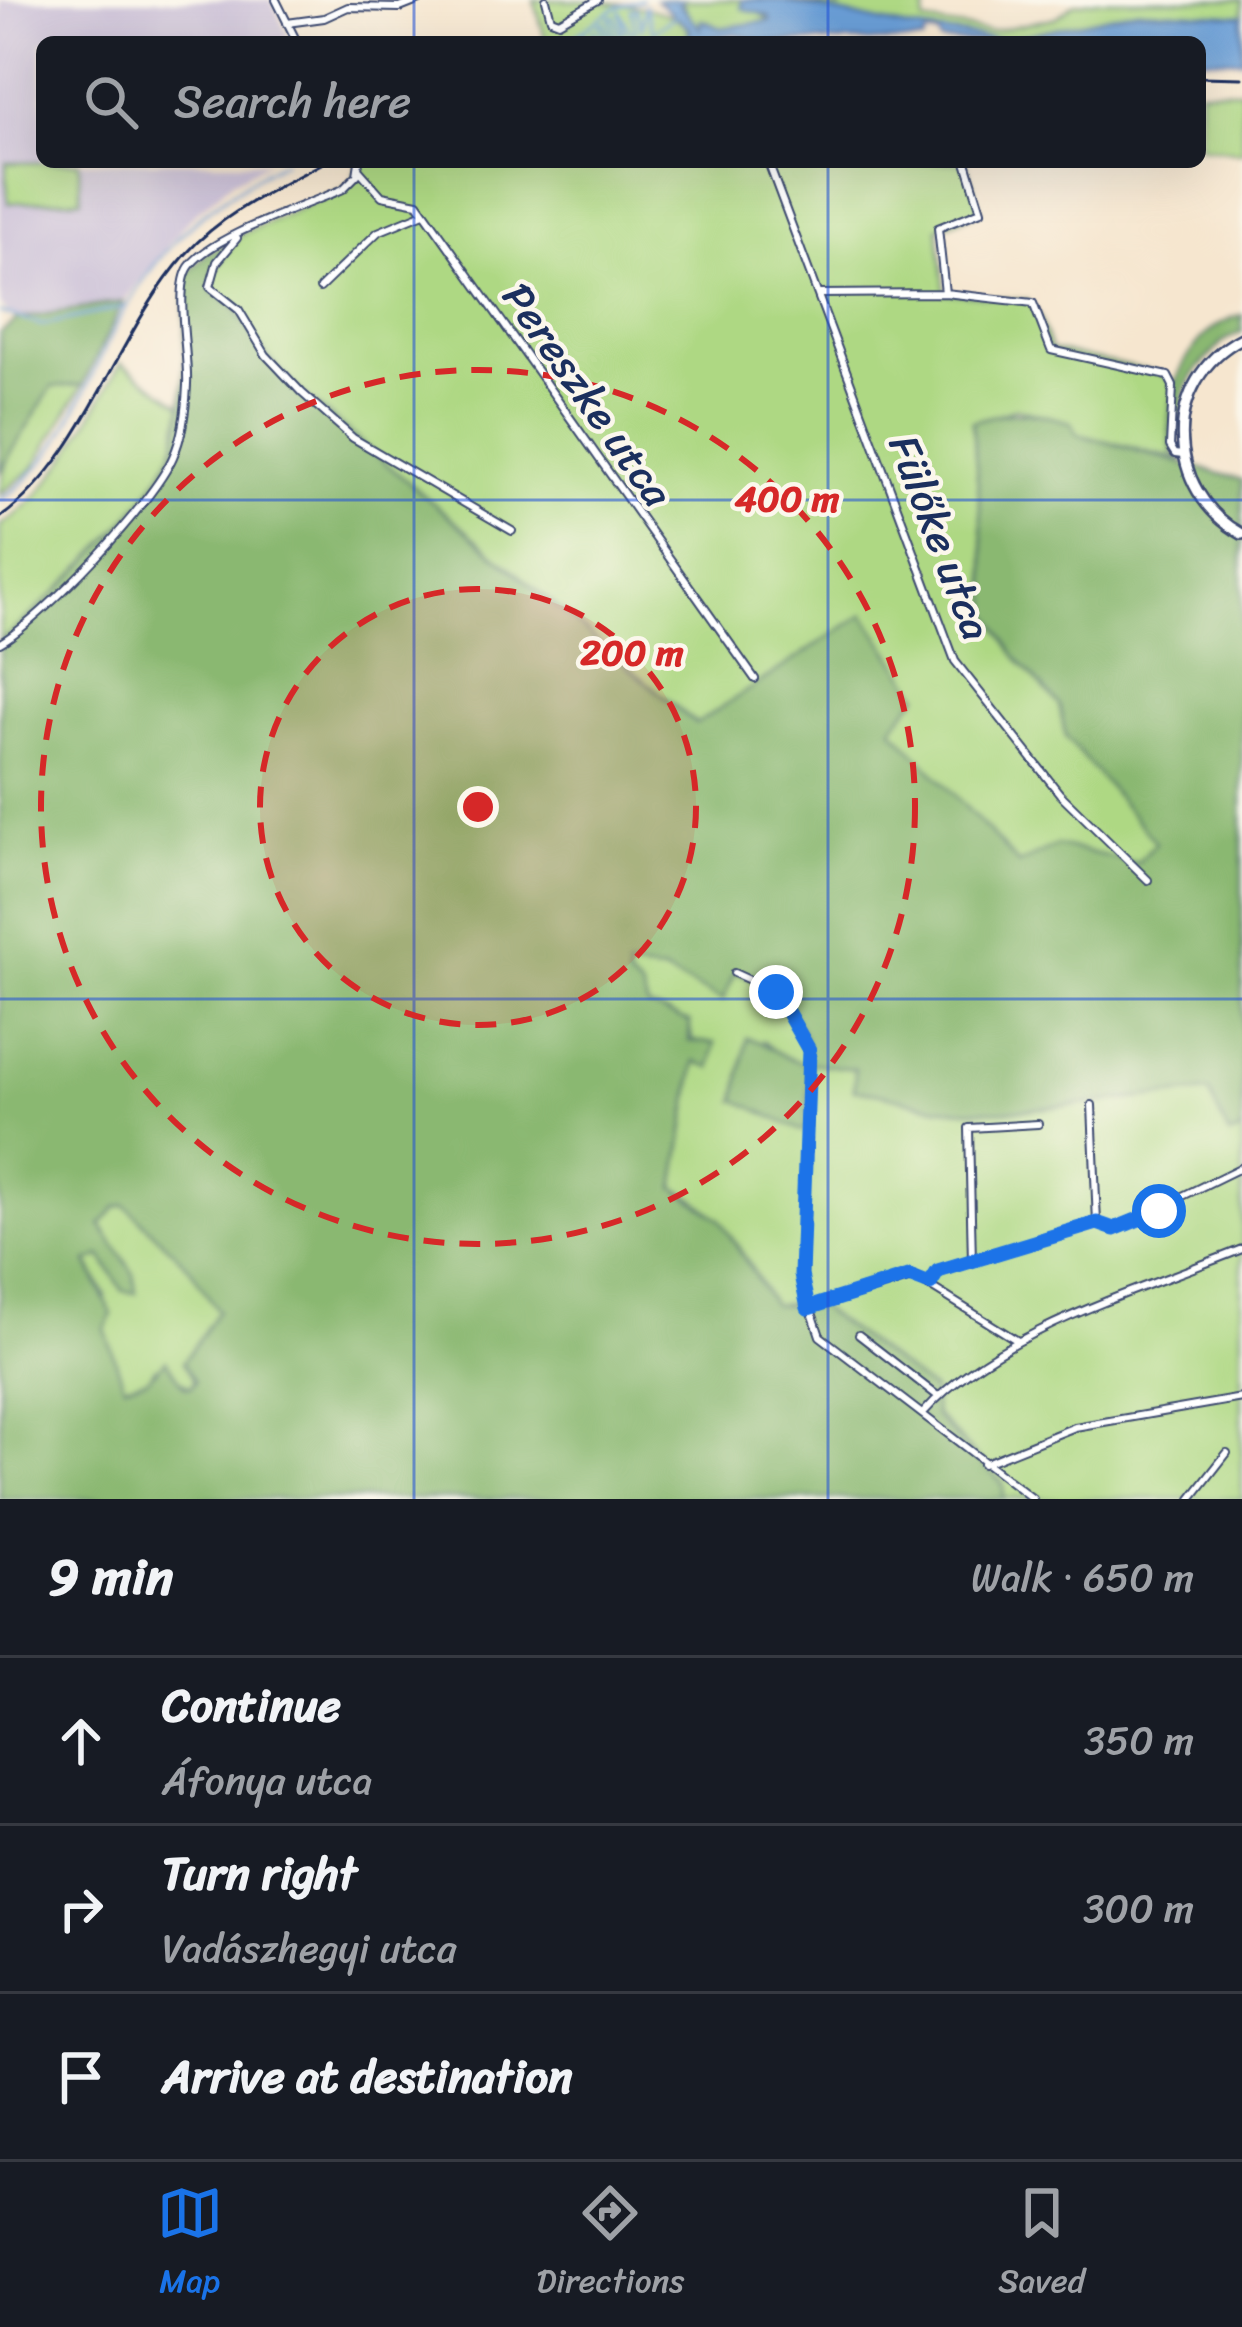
<!DOCTYPE html>
<html lang="en">
<head>
<meta charset="utf-8">
<style>
  :root { --surface:#171b24; --page:#242831; --text:#f1f3f6; --muted:#9ea1a6; --line:#363941; --accent:#1a73e8 }
  body { margin:0; font-family:Sriracha,sans-serif; background:var(--page); color:var(--text) }
  .stop { position:absolute; width:36px; height:36px; margin:-27px; border:9px solid #1a73e8; border-radius:50%; background:#fff }
  .stop.end { background:#1a73e8; border-color:#fff; box-shadow:0 3px 12px #0008 }
  .list { margin:0; padding:0; list-style:none }
  h2 { display:flex; justify-content:space-between; align-items:center; height:156px; margin:0; padding:0 48px; font-size:51px }
  h2 small { font-size:39px; font-weight:400; color:var(--muted) }
  .list li { display:grid; grid-template-columns:78px 1fr auto; gap:36px; align-items:center; box-sizing:border-box; height:168px; padding:0 48px; border-top:3px solid var(--line) }
  .list b { display:block; font-size:45px; white-space:nowrap }
  .list p { margin:0; font-size:39px; white-space:nowrap; color:var(--muted) }
  .list em { font-size:39px; font-style:normal; color:var(--muted) }
  .icon { flex:none; width:66px; height:66px; fill:none; stroke:currentColor; stroke-width:2; stroke-linecap:round; stroke-linejoin:round }
  .map { position:relative; flex:none; width:1242px; height:1499px; overflow:hidden }
  .search { position:absolute; background:var(--surface); box-shadow:0 12px 48px #0002; left:36px; right:36px; top:36px; height:132px; display:flex; align-items:center; gap:30px; box-sizing:border-box; padding:0 42px; border-radius:18px; color:var(--muted); font-size:45px }
  .sheet { height:660px; background:var(--surface) }
  nav { display:flex; justify-content:space-around; align-items:center; box-sizing:border-box; height:168px; border-top:3px solid var(--line); background:var(--surface); font-size:33px; color:var(--muted) }
  nav a { display:grid; justify-items:center; gap:6px }
  nav .on { color:var(--accent) }
  .map>svg:first-child { display:block }
  .industrial { fill:#cabfd7 }
  .green { fill:#aed883; stroke:#648470; stroke-width:3 }
  .forest { fill:#8ab871; stroke:#527468; stroke-width:3; fill-rule:evenodd }
  .water { fill:#699dd5; stroke:#42669a; stroke-width:3 }
  .lines { fill:none; stroke-linecap:round; stroke-linejoin:round }
  .stream { stroke:#699dd5; stroke-width:3 }
  .minor-casing { stroke:#3c4a6f; stroke-width:10 }
  .primary-casing { stroke:#3c4a6f; stroke-width:14 }
  .minor { stroke:#fff; stroke-width:6 }
  .primary { stroke:#fff; stroke-width:9 }
  .tram { stroke:#1b2f5e; stroke-width:3 }
  .route { stroke:#1a73e8; stroke-width:15 }
  .grid { fill:none; stroke:#1d4ed8; stroke-width:3; stroke-opacity:0.55 }
  .ring { fill:none; stroke:#d62828; stroke-width:6; stroke-dasharray:21 15 }
  .labels { text-anchor:middle; stroke-width:9; stroke-linejoin:round; paint-order:stroke }
  .street-label { font-size:42px; fill:#1b2f5e; stroke:#fbf7ec }
  .centre { fill:#d62828; stroke:#fbf7ec; stroke-width:6 }
  .ring-label { font-size:36px; text-anchor:middle; font-weight:bold; fill:#d62828; stroke:#fbf7ec; stroke-width:9; stroke-linejoin:round; paint-order:stroke }
</style>
</head>
<body>
<div class="map">
<svg width="1242" height="1499" viewBox="0 0 1242 1499">
  <rect width="100%" height="100%" fill="#fbf7ec"/>
  <filter id="ink" filterUnits="userSpaceOnUse"><feTurbulence type="fractalNoise" baseFrequency=".00833" numOctaves="2"/><feDisplacementMap in="SourceGraphic" scale="24" xChannelSelector="R" yChannelSelector="G"/><feConvolveMatrix kernelMatrix="1 2 1 2 8 2 1 2 1" color-interpolation-filters="sRGB"/></filter>
  <filter id="wash" filterUnits="userSpaceOnUse"><feTurbulence type="fractalNoise" baseFrequency=".004" numOctaves="4" result="noise"/><feDisplacementMap in="SourceGraphic" scale="48" xChannelSelector="R" yChannelSelector="G"/><feGaussianBlur stdDeviation="2.7" result="paint"/><feColorMatrix in="noise" values="0 0 0 0 0 0 0 0 0 0 0 0 0 0 0 0 0 1.4 0 .05"/><feComposite in="paint" operator="in"/></filter>
  <g filter="url(#wash)">
    <rect width="100%" height="100%" fill="#f6e6cf"/>
    <path class="industrial" d="M0 0H271L291 42H42V162H268L233 181 187 221 123 302 18 319 0 306Z"/>
    <path class="green" d="M534 0C573 0 687 0 690 37L687 42H546Z
      M682 0H742L770 21 721 28 704 20 700 29 689 19Z
      M779 0 840 8 841 0H926L924 22 990 32 1057 17 1074 4 1100 0H1242V16L1137 10 1004 40 908 28Z
      M1200 90H1242V152L1200 146Z
      M79 162 81 199 8 203 6 163Z
      M359 162H966L981 211 938 228 945 293 1027 300 1039 315 1051 350 1160 373 1172 381 1173 453 1184 460 1077 434 1070 422 1017 408 972 422 990 614 1017 658 1059 705 1066 737 1157 843 1137 863 1019 865 892 728 697 724 302 393 266 355 232 305 213 292 210 279 239 235 343 189 353 181Z
      M121 363 182 405C179 424 177 444 168 461 137 518 52 600 0 641V526C57 491 88 419 121 363Z
      M65 384 83 385 33 469 0 494C0 458 31 417 52 386Z
      M628 967 663 972 723 1000 734 973C777 981 804 1020 808 1063L787 1062 763 1041 736 1100 810 1062 855 1069 854 1089C886 1092 915 1105 946 1108 1031 1117 1125 1096 1210 1092L1229 1135 1242 1131V1499H1004L1003 1484 932 1411 798 1302 773 1306C750 1264 720 1207 675 1188L696 1060 689 1022 648 1007 642 990 628 978Z
      M125 1205 189 1267 218 1311 191 1387 156 1367 147 1379 124 1386 104 1329 106 1296 87 1261 100 1255 123 1291 101 1225 116 1207Z"/>
    <path class="forest" d="M236 240C222 256 209 269 213 292L232 305 266 355 302 393 696 724 864 614 919 695 892 728 1019 864 1057 845 1137 863 1156 843 1066 737 1059 705 1017 658 990 614 972 421C1015 409 1028 410 1071 422L1077 434 1242 480V1131L1229 1136 1209 1092C1125 1096 1031 1117 946 1108 915 1105 886 1092 854 1090L855 1069 811 1063 805 1131 800 1130 736 1100 747 1038C772 1043 781 1061 807 1063 813 1024 770 979 734 973L723 1000 663 972 628 968V978L642 990 648 1007 690 1022 689 1041 715 1043 711 1068 695 1061 675 1188 719 1218 773 1305 817 1306 933 1390 935 1416 1003 1484 1004 1499H0V641C46 605 163 496 176 441 189 386 181 330 187 274L207 253ZM125 1205 189 1267 218 1311 183 1362 195 1381 191 1387 184 1386 166 1360 147 1379 124 1385 105 1329 112 1314 87 1262 101 1256 123 1291 136 1293 134 1274 101 1225 116 1207Z
      M123 302 83 385 52 387 0 471V333L18 319Z
      M1242 315V332L1224 341 1194 373 1185 390 1173 453C1158 401 1187 328 1242 315Z"/>
    <path class="water" d="M656 0H682L679 4 700 28 701 20 721 28 770 21 769 16 741 8 742 0H779L908 28 1004 40 1137 10 1242 16V60L1200 58V42H941L938 35 926 34 923 42H763L736 34 687 42 690 29Z"/>
    <g class="lines">
      <path class="stream" d="M566 42 617 7 642 0
        M573 42H576
        M582 42 584 33 588 42
        M593 42 594 29 599 42
        M605 42 600 24 605 22 611 41 616 40 610 17 615 16 620 32 624 31 620 11 630 31 636 30 631 10 636 9 642 29 645 5 653 32 678 14
        M0 312 42 325 125 307
        M0 500C70 456 89 369 129 302 168 237 217 197 283 162"/>
    </g>
  </g>
  <g filter="url(#ink)">
    <g class="lines">
      <g class="minor-casing">
        <path id="minor" d="M276 0 297 42
          M546 0 551 19 559 22 598 0
          M287 23 324 18 348 7 400 8 420 0
          M768 162 955 661 1060 794 1148 880
          M359 170 382 196 418 203 755 679
          M237 238 217 262 210 287 239 310 266 355 302 393 353 438 512 531
          M320 288 378 232 424 213
          M945 293 938 228 981 211 966 162
          M819 294 945 293 1033 303 1051 350 1168 376 1173 386 1170 446 1175 454 1183 455
          M0 643C44 618 153 503 173 457 183 435 186 409 187 385 189 355 174 290 189 267 210 236 306 206 343 189L357 175 359 162
          M734 973 776 992 809 1050 802 1283 820 1336 1033 1499
          M1092 1105 1097 1223
          M972 1262 969 1128 1038 1124
          M930 1284 939 1271 1097 1223 1115 1229 1242 1167
          M808 1308 915 1277 1018 1341
          M859 1335 939 1397
          M925 1411C998 1330 1142 1290 1242 1249
          M983 1464 1075 1427 1242 1398
          M1191 1499 1227 1453"/>
      </g>
      <g class="primary-casing">
        <path id="primary" d="M1242 338C1161 380 1164 491 1242 534"/>
      </g>
      <use href="#minor" class="minor"/>
      <use href="#primary" class="primary"/>
      <path class="tram" d="M1200 77 1242 78
        M0 518C89 453 115 334 186 254 223 212 277 188 325 162"/>
    </g>
  </g>
  <g class="lines" filter="url(#ink)">
    <path class="route" d="M776 992 809 1050 801 1275 808 1308 909 1276 930 1284 938 1271 1097 1223 1114 1229 1159 1211"/>
  </g>
  <path class="grid" d="M414 0V42M828 0V42M414 162V1499M828 162V1499M0 500H1242M0 999H1242"/>
  <circle cx="478" cy="807" r="218" fill="#d62828" fill-opacity=".12"/>
  <g class="ring">
    <circle cx="478" cy="807" r="218"/>
    <circle cx="478" cy="807" r="437"/>
  </g>
  <g class="labels">
    <g class="street-label">
      <text transform="translate(588 394) rotate(55)" y="15">Pereszke utca</text>
      <text transform="translate(941 537) rotate(69)" y="15">Fülőke utca</text>
    </g>
  </g>
  <circle cx="478" cy="807" r="18" class="centre"/>
  <g class="ring-label">
    <text x="787" y="511">400 m</text>
    <text x="632" y="665">200 m</text>
  </g>
</svg>
<div class="stop" style="left:1159px;top:1211px"></div>
<div class="stop end" style="left:776px;top:992px"></div>
<div class="search"><svg class="icon" aria-label="search" viewBox="0 0 24 24"><circle cx="10" cy="10" r="6"/><path d="M15 15l6 6"/></svg>Search here</div>
</div>
<section class="sheet">
<h2>9 min<small>Walk · 650 m</small></h2>
<ul class="list">
<li><svg class="icon" aria-label="ahead" viewBox="0 0 24 24"><path d="M12 20V5M6 11l6-6 6 6"/></svg><div><b>Continue</b><p>Áfonya utca</p></div><em>350 m</em></li>
<li><svg class="icon" aria-label="right" viewBox="0 0 24 24"><path d="M7 20v-9h11M14 6l5 5-5 5"/></svg><div><b>Turn right</b><p>Vadászhegyi utca</p></div><em>300 m</em></li>
<li><svg class="icon" aria-label="arrive" viewBox="0 0 24 24"><path d="M6 21V4h12l-3 4 3 4H6"/></svg><div><b>Arrive at destination</b></div></li>
</ul>
</section>
<nav>
<a class="on"><svg class="icon" aria-label="map" viewBox="0 0 24 24"><path d="M3 6l6-2 6 2 6-2v14l-6 2-6-2-6 2zM9 4v14M15 6v14"/></svg>Map</a>
<a><svg class="icon" aria-label="directions" viewBox="0 0 24 24"><path d="M12 3l9 9-9 9-9-9zM9 14v-3h6M13 9l2 2-2 2"/></svg>Directions</a>
<a><svg class="icon" aria-label="saved" viewBox="0 0 24 24"><path d="M7 4h10v16l-5-4-5 4z"/></svg>Saved</a>
</nav>
</body>
</html>
